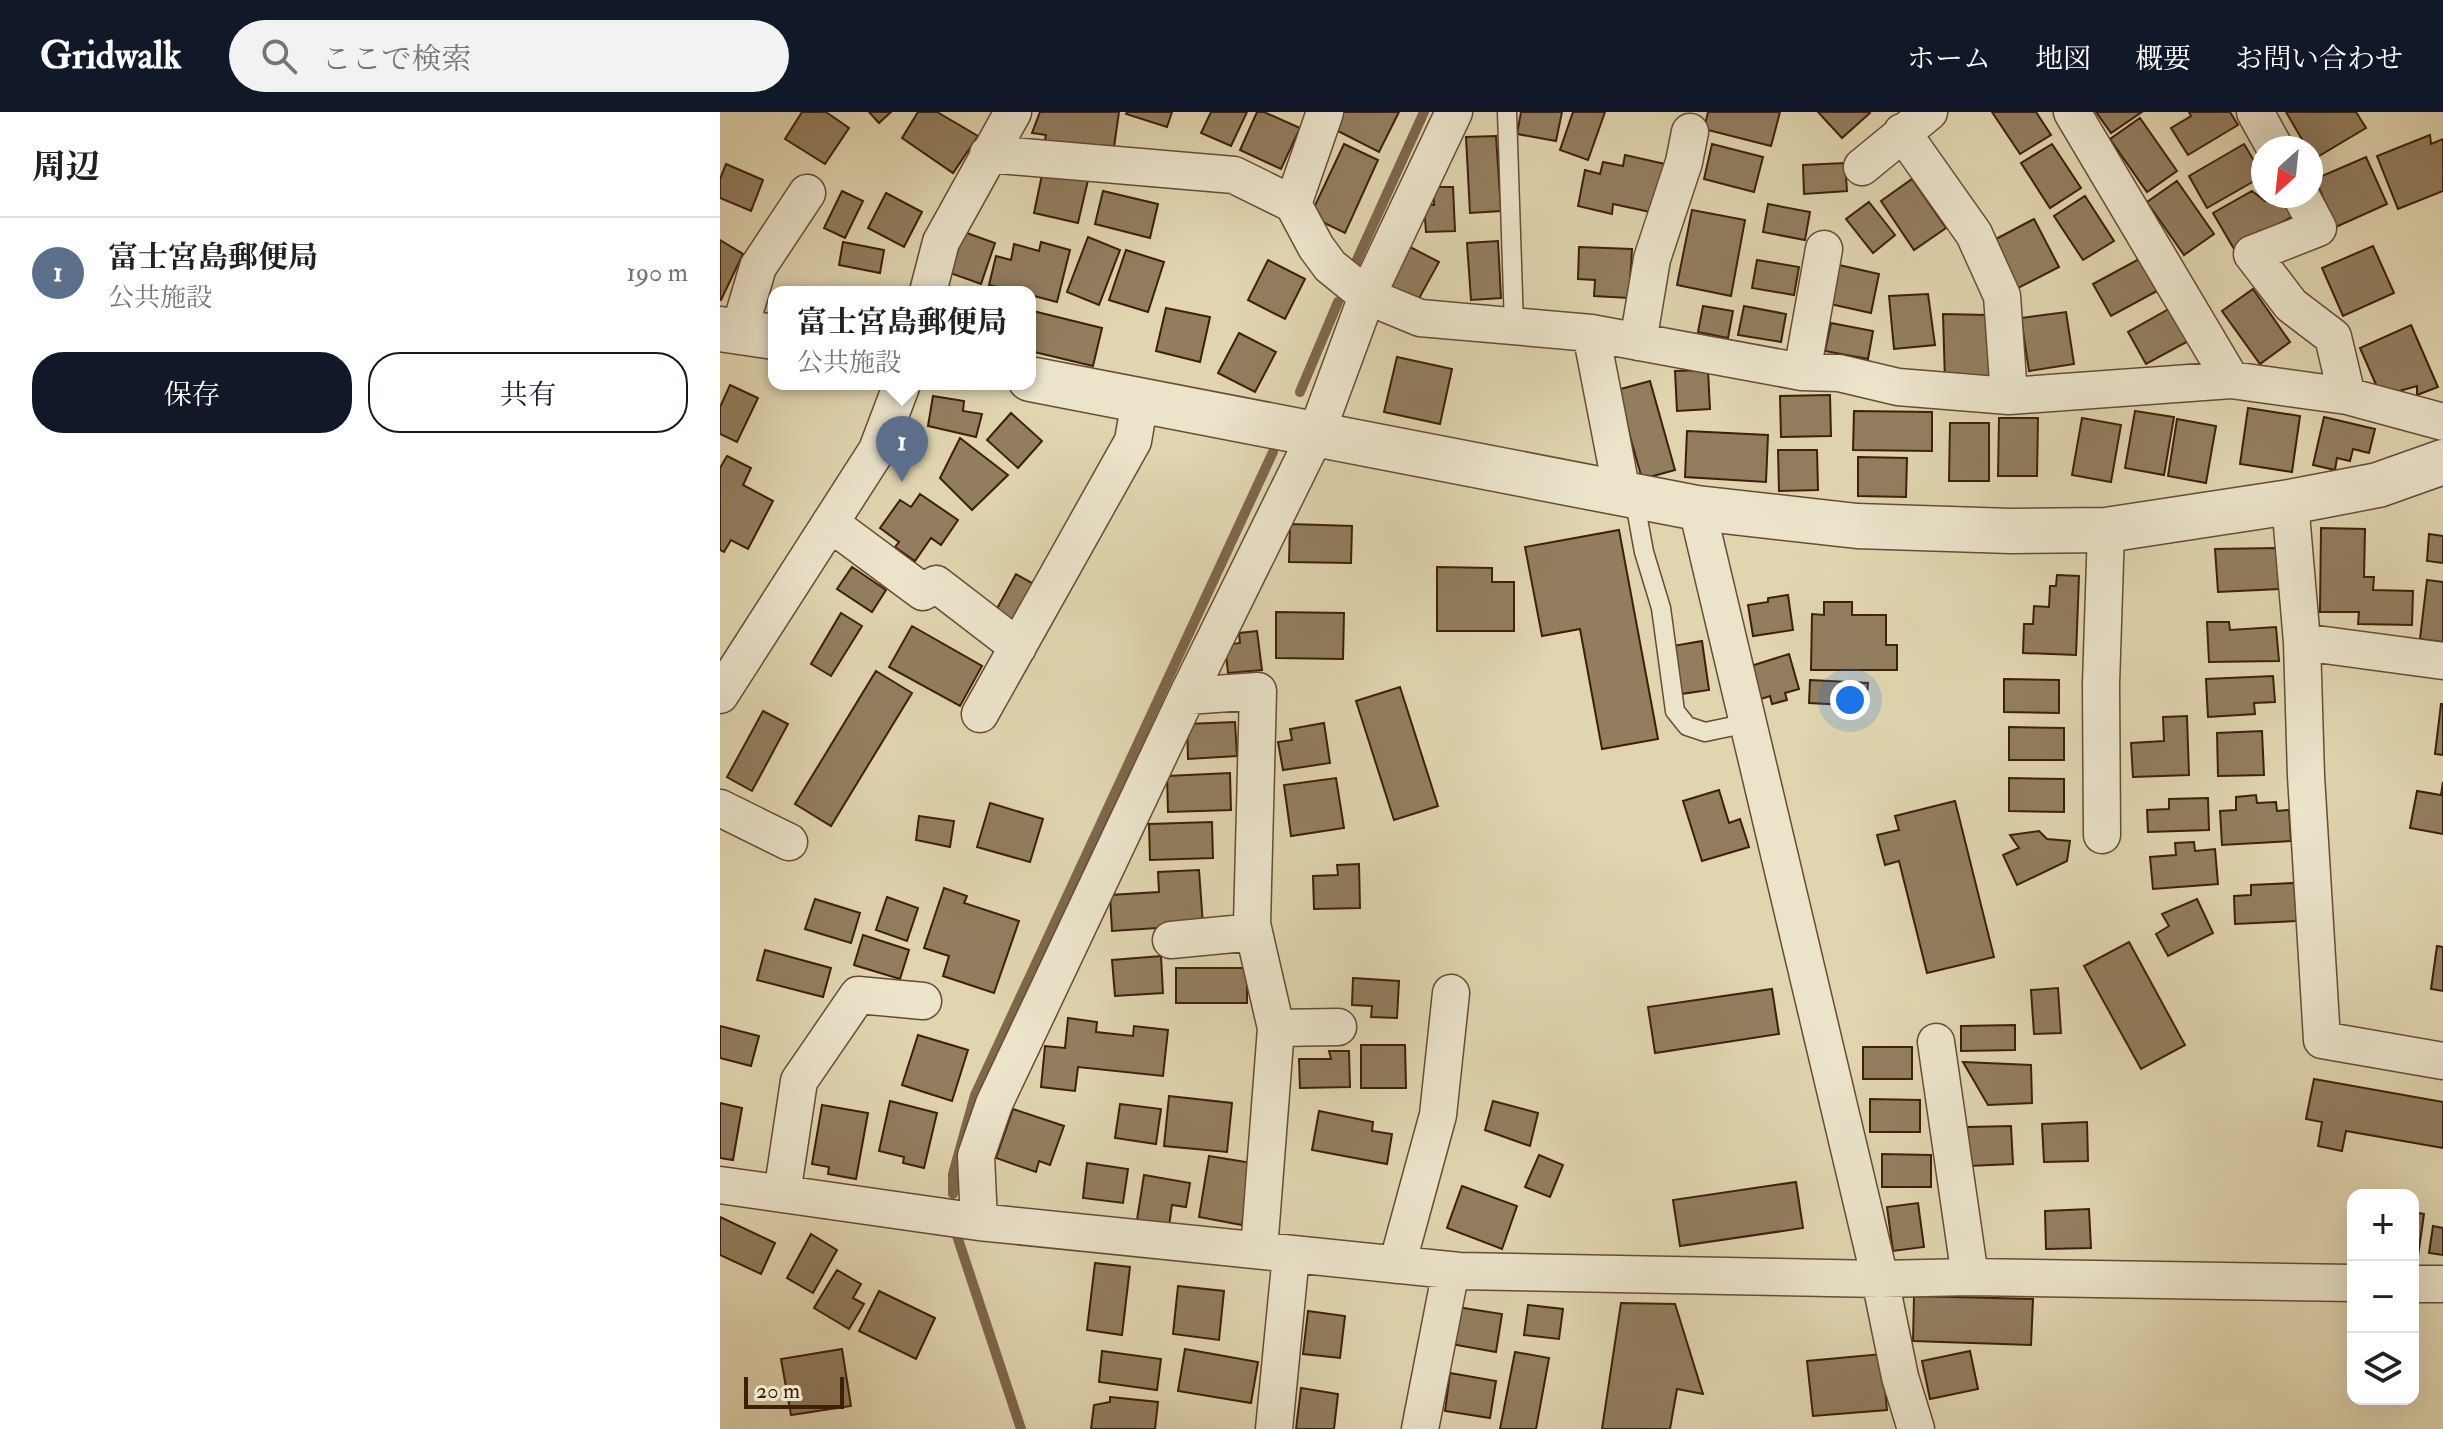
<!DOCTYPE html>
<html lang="ja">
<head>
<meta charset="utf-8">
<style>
  :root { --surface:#fff; --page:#f2f2f2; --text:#202124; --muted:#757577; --line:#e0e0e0; --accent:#111827 }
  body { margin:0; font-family:"IM FELL Double Pica","Noto Serif JP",serif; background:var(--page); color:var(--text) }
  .controls { position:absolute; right:24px; bottom:24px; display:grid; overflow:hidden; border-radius:16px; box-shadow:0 8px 32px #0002 }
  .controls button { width:72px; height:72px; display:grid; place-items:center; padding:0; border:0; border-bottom:2px solid var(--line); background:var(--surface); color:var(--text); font:40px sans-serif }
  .compass { position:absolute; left:1531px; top:24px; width:72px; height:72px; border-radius:50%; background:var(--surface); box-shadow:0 8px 32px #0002; rotate:207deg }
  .scale { position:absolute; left:24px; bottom:20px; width:100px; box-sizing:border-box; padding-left:8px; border:4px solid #3e1f09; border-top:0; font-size:22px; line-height:28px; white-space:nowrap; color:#3e1f09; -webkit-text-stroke:6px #ebe4cb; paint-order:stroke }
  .you { position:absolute; left:1130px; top:588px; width:28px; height:28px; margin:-20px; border:6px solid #fff; border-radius:50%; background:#1a73e8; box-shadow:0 0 0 12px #1a73e833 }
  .badge { display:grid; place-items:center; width:52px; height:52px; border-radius:50%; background:var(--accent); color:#fff; font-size:26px; font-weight:700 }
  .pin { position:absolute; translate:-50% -66px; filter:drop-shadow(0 2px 4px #0008) }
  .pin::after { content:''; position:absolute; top:42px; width:28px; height:24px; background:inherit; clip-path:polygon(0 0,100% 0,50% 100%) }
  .popup { position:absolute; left:48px; top:174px; width:268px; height:104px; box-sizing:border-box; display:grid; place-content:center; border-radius:16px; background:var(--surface); filter:drop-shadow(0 2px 6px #0005); font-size:26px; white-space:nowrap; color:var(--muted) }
  .popup b { font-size:30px; color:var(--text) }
  .popup::after { content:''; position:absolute; left:50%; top:100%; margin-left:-16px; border:16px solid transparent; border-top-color:var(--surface) }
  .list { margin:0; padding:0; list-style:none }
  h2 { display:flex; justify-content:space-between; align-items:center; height:104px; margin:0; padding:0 32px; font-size:34px }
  h2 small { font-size:26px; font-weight:400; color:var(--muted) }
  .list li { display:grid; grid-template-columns:52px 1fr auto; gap:24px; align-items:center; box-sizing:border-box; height:112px; padding:0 32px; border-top:2px solid var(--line) }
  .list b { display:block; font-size:30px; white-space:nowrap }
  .list p { margin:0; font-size:26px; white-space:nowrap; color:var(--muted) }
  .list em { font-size:26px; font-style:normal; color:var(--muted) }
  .actions { display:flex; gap:16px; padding:24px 32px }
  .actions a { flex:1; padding:18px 0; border:2px solid var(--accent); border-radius:32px; text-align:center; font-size:28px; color:var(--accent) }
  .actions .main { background:var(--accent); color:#fff }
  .icon { flex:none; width:44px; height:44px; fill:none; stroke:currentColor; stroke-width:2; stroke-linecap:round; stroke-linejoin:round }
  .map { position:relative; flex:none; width:1723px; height:1317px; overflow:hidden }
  header { display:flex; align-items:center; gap:48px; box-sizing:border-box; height:112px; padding:0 40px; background:var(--accent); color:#fff }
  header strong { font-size:38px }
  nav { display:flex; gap:44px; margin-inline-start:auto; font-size:28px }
  .search { width:560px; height:72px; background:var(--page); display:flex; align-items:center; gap:20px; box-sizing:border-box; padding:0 28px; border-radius:44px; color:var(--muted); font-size:30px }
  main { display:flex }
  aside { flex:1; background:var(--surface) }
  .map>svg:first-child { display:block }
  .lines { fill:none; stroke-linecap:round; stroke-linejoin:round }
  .stream { stroke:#7e674b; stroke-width:10 }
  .building { fill:#927e5f; stroke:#3e1f09; stroke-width:2 }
  .service-casing { stroke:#664c32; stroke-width:21 }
  .minor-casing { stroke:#664c32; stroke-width:39 }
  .tertiary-casing { stroke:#664c32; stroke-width:47 }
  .service { stroke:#ebe4cb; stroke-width:18 }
  .minor { stroke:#ebe4cb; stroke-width:36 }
  .tertiary { stroke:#ebe4cb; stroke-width:44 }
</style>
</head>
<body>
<header>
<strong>Gridwalk</strong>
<div class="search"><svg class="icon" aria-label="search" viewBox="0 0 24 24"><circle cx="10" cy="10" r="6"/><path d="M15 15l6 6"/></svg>ここで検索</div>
<nav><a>ホーム</a><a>地図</a><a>概要</a><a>お問い合わせ</a></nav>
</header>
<main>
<aside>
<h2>周辺<small></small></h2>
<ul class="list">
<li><span class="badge" style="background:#5c6f8a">1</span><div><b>富士宮島郵便局</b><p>公共施設</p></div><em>190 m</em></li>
</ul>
<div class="actions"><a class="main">保存</a><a>共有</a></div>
</aside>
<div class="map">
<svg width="1723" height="1317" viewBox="0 0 1723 1317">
  <rect width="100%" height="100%" fill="#e0d5af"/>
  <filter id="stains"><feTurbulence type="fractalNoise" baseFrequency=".0025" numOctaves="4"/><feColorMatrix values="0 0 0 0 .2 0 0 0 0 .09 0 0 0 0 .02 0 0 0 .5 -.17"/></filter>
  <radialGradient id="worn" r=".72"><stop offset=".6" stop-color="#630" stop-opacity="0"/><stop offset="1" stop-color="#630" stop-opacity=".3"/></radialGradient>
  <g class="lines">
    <path class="stream" d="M636 150 704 0
      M580 280 618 190
      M233 1082V1062L255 983 553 340
      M237 1124 301 1317"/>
  </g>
  <path class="building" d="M82 0H106L129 16 105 52 65 27Z
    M149 0H171L159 11Z
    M198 0H217L258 24 233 61 182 26Z
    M320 0H399L393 42 324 32 326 23 312 21Z
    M407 0H452L447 15 406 2Z
    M491 0H527L511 34 481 21Z
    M537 0H544L580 16 561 57 520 38Z
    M623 0H679L659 40 614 17Z
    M801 0H842L836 29 797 22Z
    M853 0H885L868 48 840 38Z
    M988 0H1060L1051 34 984 17Z
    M1098 0H1149L1150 1 1122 26Z
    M1272 0H1316L1331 23 1300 42Z
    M1376 0H1422L1391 21Z
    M1469 0H1510L1518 13 1468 43 1451 16 1471 4Z
    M1566 0H1636L1646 16 1594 47 1591 36H1587Z
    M1420 6 1457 59 1427 80 1390 27Z
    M1710 23 1711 32 1723 27V79L1678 97 1657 44Z
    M776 24 781 99 750 101 746 25Z
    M624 32 658 48 625 121 590 104Z
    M992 32 1043 45 1034 80 984 67Z
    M1332 32 1361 76 1330 96 1301 51Z
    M1524 32 1543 64 1487 96 1469 64Z
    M905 43 945 52 935 101 893 92 892 102 858 94 865 58 880 62 883 50 903 54Z
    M1646 45 1667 92 1616 115 1595 67Z
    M1125 51 1127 79 1084 82 1083 53Z
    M6 52 43 68 31 99 0 86V67Z
    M323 58 368 68 358 111 314 101Z
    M1192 67 1226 116 1194 138 1161 89Z
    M1457 69 1494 122 1464 143 1427 90Z
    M714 75H733L735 119 706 120 704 93H714Z
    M122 79 143 89 125 126 104 116Z
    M383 79 438 92 430 126 375 112Z
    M1532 79 1545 89 1554 84H1564L1575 103 1514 137 1493 101Z
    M166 81 202 100 184 135 148 116Z
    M1365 84 1394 129 1363 148 1334 104Z
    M1149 90 1175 123 1153 141 1126 107Z
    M1048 92 1090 100 1085 128 1043 120Z
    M972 98 1025 108 1011 184 957 173Z
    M1314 107 1339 155 1298 176 1274 128Z
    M244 120 275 131 261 172 230 161Z
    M368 125 400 138 379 193 347 180Z
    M0 128 23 142 1 188H0Z
    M778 129 781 186 751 188 747 131Z
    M123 130 164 138 160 161 119 153Z
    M321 130 350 138 337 190 310 183V180H296L269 173 276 144 291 148 294 132 319 139Z
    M1653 134 1674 181 1623 204 1602 156Z
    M690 135 719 150 697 190 669 174Z
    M859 135 912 137 909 186 874 184 875 168 858 167Z
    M406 138 444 150 428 200 389 188Z
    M1419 147 1437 179 1391 204 1373 172Z
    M548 148 585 167 565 207 528 188Z
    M1037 148 1079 155 1074 183 1032 176Z
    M1119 153 1159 162 1151 201 1110 192Z
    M1533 177 1570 230 1540 252 1502 199Z
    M1208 182 1215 233 1174 237 1169 184Z
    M983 194 1013 199 1008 226 978 220Z
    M1024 194 1066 202 1061 230 1018 223Z
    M1454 194 1472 227 1426 252 1408 220Z
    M446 196 490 205 480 250 436 239Z
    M313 199 382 216 373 254 310 239V213Z
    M1346 200 1354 252 1309 259 1301 206Z
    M1223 202 1267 203 1271 267 1225 269Z
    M1111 211 1153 219 1148 247 1105 239Z
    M1691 213 1718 275 1697 283V274L1661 284 1640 236Z
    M519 221 556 240 535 280 498 261Z
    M677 245 732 257 720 312 664 300Z
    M988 258 990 297 957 299 955 259Z
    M930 269 955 358 922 367 897 278Z
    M10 273 38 286 17 330 0 322V295Z
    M1110 283 1111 324 1061 325 1060 284Z
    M213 284 244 289 243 299 262 302 256 325 208 314Z
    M1528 296 1580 304 1572 360 1520 352Z
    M1134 299 1212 300V339L1133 338Z
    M1415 299 1454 305 1444 363 1405 356Z
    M291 301 322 329 298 356 267 328Z
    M1604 305 1655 317 1649 341 1633 337 1630 349 1617 346 1615 358 1593 353Z
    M1279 306H1318L1317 364H1278Z
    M1362 306 1401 313 1391 370 1352 363Z
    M1457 307 1496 314 1486 371 1448 364Z
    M1230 311H1269V369H1229Z
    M967 319 1048 323 1046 370 965 365Z
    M240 326 288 363 252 398 220 366Z
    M1058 338H1097L1098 378 1059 379Z
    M7 344 31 356 23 373 53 389 28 437 11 428 4 440 0 438V356Z
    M1138 345 1187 346 1186 385 1138 384Z
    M200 382 238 408 221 433 211 426 195 449 175 435 179 430 160 416 180 388 191 395Z
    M570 412 632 414 631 451 569 450Z
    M1601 416 1645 417 1644 465H1654L1653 478 1693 479 1692 513 1638 512 1639 500H1600Z
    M899 418 938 627 882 637 860 517 822 524 805 435Z
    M1709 422 1723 424V451L1707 449Z
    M1557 436 1559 477 1498 480 1495 437Z
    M132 455 166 478 152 500 117 477Z
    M717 455 772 456V470H794V519H717Z
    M296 462 319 475 298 515 274 502Z
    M1337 463 1359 464 1356 543 1303 541 1304 512H1313L1314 494 1329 495 1330 474H1336Z
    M1707 468 1723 470V530L1700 527Z
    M1068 483 1073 518 1033 524 1028 493 1048 490V486Z
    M1104 490H1132V503H1166V533H1177V558H1091L1092 502 1104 503Z
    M556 500 624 501 623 547 556 546Z
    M121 501 142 514 111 564 91 552Z
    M1487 510H1509L1510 518 1556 515 1559 549 1489 550Z
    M192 514 262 554 240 594 169 555Z
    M537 519 542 558 508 561 505 533 520 531 519 521Z
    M982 529 989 578 961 582 953 534Z
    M1069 542 1079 577 1065 581 1067 588 1052 592 1050 584 1041 587 1031 554Z
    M156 559 192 581 111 714 75 692Z
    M1553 564 1555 590 1534 591 1535 602 1488 605 1486 567Z
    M1284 567 1339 568V601L1284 600Z
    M1090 568 1148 571 1146 594 1089 591Z
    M680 575 718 694 674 708 636 589Z
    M1721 592H1723V643L1715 642Z
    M43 599 68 612 32 679 7 665Z
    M1467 604 1469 663 1413 665 1411 631 1444 629 1443 605Z
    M515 610 517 644 468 647 467 612Z
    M604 611 610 651 563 658 558 630 572 628 570 617Z
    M1289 615 1344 616V648H1289Z
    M1542 619 1544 663 1498 664 1497 621Z
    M510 661 511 698 448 700 447 664Z
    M616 666 624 716 571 724 564 673Z
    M1289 666 1344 667V700L1289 699Z
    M1723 670V722L1690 716 1697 679 1721 683Z
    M999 678 1009 711 1020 707 1029 735 982 749 963 689Z
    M1536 683 1537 691 1556 690 1557 699 1569 698 1571 729 1502 733 1500 699 1516 698V685Z
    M1488 686 1489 718 1428 720 1427 698 1449 697V687Z
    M1235 689 1274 845 1207 861 1179 749 1165 753 1157 723 1179 718 1175 704Z
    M270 691 323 707 310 750 257 735Z
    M199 704 234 709 230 735 196 728Z
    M492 710 493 746 430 748 429 712Z
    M1319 719 1327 727 1350 729 1347 749 1297 773 1283 743 1299 736 1290 723Z
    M1474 730 1475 739 1495 737 1498 772 1433 777 1430 745 1456 743 1455 731Z
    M639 752 640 796 594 797 593 764 618 763 617 753Z
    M479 758 483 813 392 819 390 783 439 780 438 760Z
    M1574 771 1577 809 1515 812 1514 784 1531 783V773Z
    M224 776 247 784 244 791 299 809 274 881 223 864 229 844 204 836Z
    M167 785 198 796 187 829 156 818Z
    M95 787 140 801 131 831 85 817Z
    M1477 787 1493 821 1448 844 1436 822 1449 814 1442 802Z
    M143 823 189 838 180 867 134 853Z
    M1409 830 1465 933 1421 957 1364 854Z
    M1717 834 1723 835V879L1711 877Z
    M45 838 111 856 103 885 37 868Z
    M441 844 443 881 395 884 392 848Z
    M456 856H527V891H456Z
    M633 866 679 869 677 906 651 905 652 894 632 893Z
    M1338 876 1341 921 1314 922 1311 878Z
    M1052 877 1059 922 935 941 928 895Z
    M348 906 377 910 376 920 413 924 414 914 448 918 443 964 358 955 355 979 321 975 325 934 345 936Z
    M1295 913V938L1241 939V914Z
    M0 914 39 924 31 954 0 946Z
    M198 923 248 938 232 989 182 973Z
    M641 933H685L686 976H641Z
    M1143 935H1192V967H1143Z
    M609 939H629L630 975 580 976 579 947H611Z
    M1243 950 1311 953 1312 991 1268 993Z
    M1594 967 1723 990V1036L1626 1019 1622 1039 1598 1034 1602 1010 1586 1007Z
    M449 984 512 991 507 1040 444 1034Z
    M1150 987 1200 988V1020H1150Z
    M170 989 217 1001 204 1056 183 1051 184 1045 159 1039Z
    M773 989 818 1001 810 1034 765 1018Z
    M0 991 22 996 13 1048 0 1046Z
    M400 992 441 997 436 1032 395 1026Z
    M102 993 148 1001 136 1067 108 1062 109 1055 92 1052Z
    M293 997 344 1014 330 1053 319 1049 316 1060 276 1046Z
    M599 999 653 1010 652 1019 672 1022 667 1052 592 1038Z
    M1367 1010 1368 1049 1324 1050 1322 1012Z
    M1291 1014 1293 1052 1249 1054 1247 1015Z
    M1162 1042 1211 1043V1075H1162Z
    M819 1043 843 1053 830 1085 805 1075Z
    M489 1044 532 1051 522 1113 479 1105Z
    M367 1051 408 1057 403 1091 363 1086Z
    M424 1063 470 1071 466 1095 452 1093 449 1114 417 1108Z
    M1076 1070 1083 1116 960 1134 953 1088Z
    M742 1074 797 1094 782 1137 727 1116Z
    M1198 1091 1204 1135 1173 1139 1167 1095Z
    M1369 1097 1371 1136 1326 1137 1325 1099Z
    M1693 1100 1704 1102 1698 1144H1693Z
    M0 1105 55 1131 41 1162 0 1143Z
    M1713 1114 1723 1116V1143L1709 1141Z
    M91 1122 117 1138 93 1181 67 1166Z
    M375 1151 410 1155 402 1223 367 1218Z
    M117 1158 141 1172 133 1186 144 1192 129 1217 94 1196Z
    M458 1174 504 1179 499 1228 453 1222Z
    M159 1179 215 1206 196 1247 139 1219Z
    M1194 1184 1313 1187 1311 1233 1193 1229Z
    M901 1191 955 1192 983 1282 957 1277 950 1317H882Z
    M808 1193 843 1197 839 1227 804 1223Z
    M737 1195 782 1202 776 1240 731 1232Z
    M588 1199 625 1204 620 1246 583 1242Z
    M122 1237 131 1294 71 1303 61 1247Z
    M465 1237 538 1250 531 1291 458 1279Z
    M382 1239 441 1247 437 1278 379 1270Z
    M1250 1239 1258 1277 1210 1287 1202 1249Z
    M795 1240 829 1246 816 1317H780Z
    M1162 1242 1167 1298 1093 1304 1087 1249Z
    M730 1261 776 1269 770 1306 725 1299Z
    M581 1276 618 1282 614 1317H576Z
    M390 1285 438 1290 435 1317H371L374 1293 390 1290Z"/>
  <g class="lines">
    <g class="service-casing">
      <path id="service" d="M787 0 794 214
        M914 385 924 440 941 496 955 599 967 614 985 620 1028 611"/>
    </g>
    <g class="minor-casing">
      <path id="minor" d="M1352 0 1511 268
        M1535 0 1555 36
        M1182 20 1254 122 1282 184 1289 284
        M268 42 514 63 573 92 596 135 610 154 647 184 700 206 871 221 1082 260 1119 261 1178 275 1289 284 1511 268 1627 284 1723 310
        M1142 55 1209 0
        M1581 84 1598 116 1532 142 1571 193 1613 225 1627 284
        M573 92 605 0
        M208 180 221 130 293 0
        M19 219 38 155 87 81
        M871 221 902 381
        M918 230 932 147 964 50 970 20
        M1082 260 1104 137
        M1570 390 1582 530 1586 664 1602 928 1723 949
        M977 396 1160 1167 1180 1265 1196 1317
        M110 411 203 480 216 472 298 535
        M1582 530 1723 549
        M0 583 157 338 182 272
        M467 584 538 579 532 812 556 916 539 1138
        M260 602 413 329 420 288
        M0 696 69 730
        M1382 723 1381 572 1386 418
        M451 828 534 820
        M556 916 618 915
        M1216 930 1250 1165
        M0 1073 259 1110 739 1159 1160 1167 1250 1165 1633 1171
        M62 1082 79 969 138 883 203 889
        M259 1110 256 1044 274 992 467 584 596 322 647 184 734 0
        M677 1153 718 1003 731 881
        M1693 1172H1723
        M554 1317 571 1143
        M700 1317 731 1158"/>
    </g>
    <g class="tertiary-casing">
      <path id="tertiary" d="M0 217 54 225
        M310 267 977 396 1137 414 1291 419 1386 418 1570 390 1658 373 1723 350"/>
    </g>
    <use href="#service" class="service"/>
    <use href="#minor" class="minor"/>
    <use href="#tertiary" class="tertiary"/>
  </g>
  <rect width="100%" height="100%" filter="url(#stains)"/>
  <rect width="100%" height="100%" fill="url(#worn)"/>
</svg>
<div class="controls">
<button>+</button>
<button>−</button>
<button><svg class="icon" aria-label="layers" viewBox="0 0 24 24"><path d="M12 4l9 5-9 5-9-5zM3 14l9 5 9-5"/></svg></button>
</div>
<svg class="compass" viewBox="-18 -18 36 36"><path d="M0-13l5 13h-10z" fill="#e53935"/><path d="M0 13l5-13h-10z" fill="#757577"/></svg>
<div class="scale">20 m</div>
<div class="you"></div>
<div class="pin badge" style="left:182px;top:370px;background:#5c6f8a">1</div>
<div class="popup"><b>富士宮島郵便局</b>公共施設</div>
</div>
</main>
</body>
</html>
